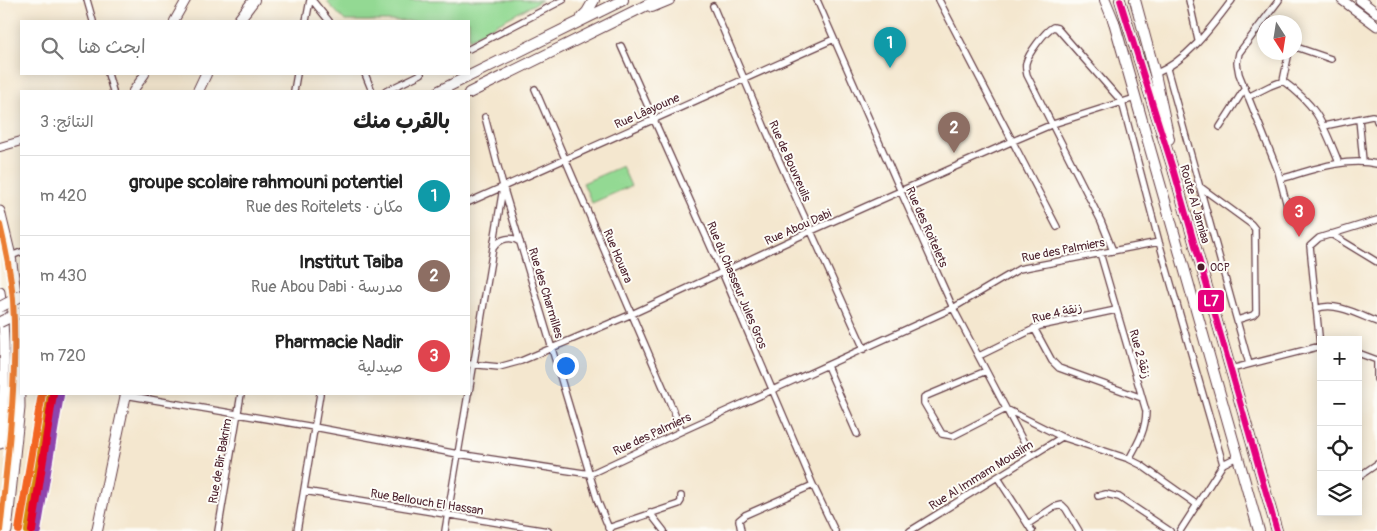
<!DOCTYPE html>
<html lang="ar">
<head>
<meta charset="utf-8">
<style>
  :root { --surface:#fff; --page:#f6f6f6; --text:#222; --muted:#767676; --line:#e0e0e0; --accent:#b45309 }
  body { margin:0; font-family:Pangolin,"Playpen Sans Arabic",sans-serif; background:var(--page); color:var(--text); direction:rtl }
  .controls { position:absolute; right:15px; bottom:15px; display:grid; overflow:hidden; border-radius:0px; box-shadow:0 2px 12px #0003 }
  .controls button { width:45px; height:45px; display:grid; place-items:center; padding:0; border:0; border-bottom:1px solid var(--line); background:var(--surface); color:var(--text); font:25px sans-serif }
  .compass { position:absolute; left:1257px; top:15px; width:45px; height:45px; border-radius:50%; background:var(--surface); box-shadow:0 2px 12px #0003; rotate:168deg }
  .you { position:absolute; left:565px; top:365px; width:18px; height:18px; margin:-12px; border:4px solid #fff; border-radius:50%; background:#1a73e8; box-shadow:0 0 0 8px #1a73e833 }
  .badge { display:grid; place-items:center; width:32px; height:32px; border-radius:50%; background:var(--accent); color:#fff; font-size:16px; font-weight:700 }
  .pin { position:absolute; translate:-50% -41px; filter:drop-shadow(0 1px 2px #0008) }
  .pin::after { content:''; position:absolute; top:26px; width:18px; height:15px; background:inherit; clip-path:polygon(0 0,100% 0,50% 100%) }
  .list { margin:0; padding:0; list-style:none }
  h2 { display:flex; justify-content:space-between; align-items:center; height:65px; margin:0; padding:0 20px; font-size:21px }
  h2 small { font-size:16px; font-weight:400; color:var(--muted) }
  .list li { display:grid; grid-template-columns:32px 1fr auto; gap:15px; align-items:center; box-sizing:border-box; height:80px; padding:0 20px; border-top:1px solid var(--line) }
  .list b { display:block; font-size:19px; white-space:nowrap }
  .list p { margin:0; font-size:16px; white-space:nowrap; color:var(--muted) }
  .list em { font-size:16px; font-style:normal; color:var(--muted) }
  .icon { flex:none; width:28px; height:28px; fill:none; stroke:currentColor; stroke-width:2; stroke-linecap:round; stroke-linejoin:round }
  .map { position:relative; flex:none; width:1377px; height:531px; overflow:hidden; direction:ltr }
  .search { position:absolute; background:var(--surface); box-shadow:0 2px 12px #0003; left:20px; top:20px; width:450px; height:55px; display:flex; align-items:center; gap:12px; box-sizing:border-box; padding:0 18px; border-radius:0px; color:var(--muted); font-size:19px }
  .panel { position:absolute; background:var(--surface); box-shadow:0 2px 12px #0003; left:20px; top:90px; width:450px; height:305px; border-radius:0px; direction:rtl }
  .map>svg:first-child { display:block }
  .green { fill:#93d993; stroke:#6e7c5f }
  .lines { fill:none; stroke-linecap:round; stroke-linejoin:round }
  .minor-casing { stroke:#643d44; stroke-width:8 }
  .tertiary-casing { stroke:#643d44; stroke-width:10 }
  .secondary-casing { stroke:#643d44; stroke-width:11 }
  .primary-casing { stroke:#643d44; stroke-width:12 }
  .trunk-casing { stroke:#643d44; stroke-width:12 }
  .minor { stroke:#fff; stroke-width:5.5 }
  .tertiary { stroke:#fff; stroke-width:8 }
  .secondary { stroke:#fff; stroke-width:9 }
  .primary { stroke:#fff; stroke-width:10 }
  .trunk { stroke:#fff; stroke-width:10 }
  .trunk-bridge-casing { stroke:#643d44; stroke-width:12; stroke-linecap:butt }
  .trunk-bridge { stroke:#fff; stroke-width:10 }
  .bus-1-casing { stroke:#fdfcf7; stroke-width:10 }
  .bus-1 { stroke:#e5007d; stroke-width:6 }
  .rail-1-casing { stroke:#fdfcf7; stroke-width:11 }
  .rail-2-casing { stroke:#fdfcf7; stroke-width:11 }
  .rail-3-casing { stroke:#fdfcf7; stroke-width:11 }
  .rail-4-casing { stroke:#fdfcf7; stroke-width:11 }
  .rail-1 { stroke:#d48b09; stroke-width:8 }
  .rail-2 { stroke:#8e44ad; stroke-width:8 }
  .rail-3 { stroke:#f26522; stroke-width:8 }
  .rail-4 { stroke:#e4002b; stroke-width:8 }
  .tram-1-casing { stroke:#fdfcf7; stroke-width:10 }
  .tram-1 { stroke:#eb7d30; stroke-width:6 }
  .bus-dot { fill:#4a1f2b; stroke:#fdfcf7; stroke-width:2 }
  .labels { text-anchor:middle; stroke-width:4; stroke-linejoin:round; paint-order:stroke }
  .bus-label { font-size:11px; fill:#4a1f2b; stroke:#fdfcf7; text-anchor:start }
  .street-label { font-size:12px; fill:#4a1f2b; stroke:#fdfcf7 }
  .line-badge { stroke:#fdfcf7; stroke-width:2 }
  .badge-label { font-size:14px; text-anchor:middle; font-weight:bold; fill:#fff }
</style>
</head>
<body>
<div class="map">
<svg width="1377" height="531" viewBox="0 0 1377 531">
  <rect width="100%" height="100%" fill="#fdfcf7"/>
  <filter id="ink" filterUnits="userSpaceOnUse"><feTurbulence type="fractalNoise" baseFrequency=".02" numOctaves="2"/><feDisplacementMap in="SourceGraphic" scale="10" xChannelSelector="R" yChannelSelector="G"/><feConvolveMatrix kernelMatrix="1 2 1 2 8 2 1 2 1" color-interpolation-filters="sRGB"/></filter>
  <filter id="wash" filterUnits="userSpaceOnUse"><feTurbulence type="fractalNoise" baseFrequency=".0096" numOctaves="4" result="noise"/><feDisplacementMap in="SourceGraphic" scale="20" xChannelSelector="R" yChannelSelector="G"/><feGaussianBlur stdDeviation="1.12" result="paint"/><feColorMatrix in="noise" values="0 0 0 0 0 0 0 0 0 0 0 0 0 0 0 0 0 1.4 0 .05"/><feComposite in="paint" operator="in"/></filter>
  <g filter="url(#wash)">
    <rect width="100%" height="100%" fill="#f4e7cf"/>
    <path class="green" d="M329 0H542L469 39V21H345L327 2Z
      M622 166 631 186 592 203 583 183Z"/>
  </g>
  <g filter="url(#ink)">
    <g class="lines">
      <g class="minor-casing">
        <path id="minor" d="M87 0 93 21
          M312 0 329 21
          M817 0 901 192 953 308 1031 456
          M939 0 1057 227
          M1189 0 1198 40
          M1279 0 1239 53 1237 63 1239 74 1278 171 1287 206
          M713 6 774 149 864 349
          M306 21 310 0
          M621 46 722 272 813 485 835 531
          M1294 48H1299L1331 59
          M469 49 563 0
          M1167 69 1249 364
          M108 74 113 91
          M365 74 372 91
          M1155 74C1188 60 1211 28 1232 0
          M1283 81 1289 52
          M535 89 682 431
          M294 91 297 74
          M386 91 421 74
          M1248 97 1270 86 1283 81C1318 106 1323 124 1339 163
          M485 117 503 186 598 502 610 531
          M1359 119 1363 161
          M1324 126 1372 116 1376 117 1377 121
          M1220 127 1245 88
          M1281 179C1312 170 1344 157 1377 164
          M1199 186 1251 224 1255 229 1256 312 1253 315 1237 320
          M469 202 834 39
          M1331 234 1377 262
          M494 247C500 238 512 236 520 242
          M1113 251 1101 221 1027 75C1026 71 1025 67 1026 63 1028 54 1045 31 1053 27L1057 28 1122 102 1159 242 1223 464
          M1100 253 1146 411C1146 430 1138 443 1129 459
          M11 256 21 252
          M1316 309C1335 301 1359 315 1377 322
          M1034 328 1052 361 1059 368 1142 398
          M1320 346 1310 246 1319 238 1377 220
          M1358 353 1377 360
          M979 356 1040 326 1116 310
          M1377 360V379
          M469 364 499 367 521 361 632 314 811 231 1013 141 1053 124 1135 98
          M827 366 857 434
          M1231 369 1321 346
          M986 371 924 397V403L942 434 953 436 1006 409 1062 437 1129 459 1141 465 1196 504
          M469 392 503 188
          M125 395 314 427 458 454 590 474 682 431 953 308 1019 269 1159 242
          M1358 477 1377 464
          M998 478 1032 531
          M304 491 548 531
          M1098 496 1106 494 1119 497 1170 531
          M650 513 664 531
          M1028 524 1054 507 1062 505 1066 509 1079 531
          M608 528 679 504 681 501V496
          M218 531 241 394
          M297 531 320 394
          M445 531 468 394
          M741 531 739 520 745 515 813 485
          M910 531 1062 437
          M1180 531 1223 464 1237 457"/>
      </g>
      <g class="tertiary-casing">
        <path id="tertiary" d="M174 21 186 0
          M133 91 145 74
          M0 147 21 141"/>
      </g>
      <g class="secondary-casing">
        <path id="secondary" d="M1342 0 1377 26
          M1360 0 1377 13
          M0 211 11 256 18 306 19 332 20 408 7 531
          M0 292C7 343 5 393 0 444"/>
      </g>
      <g class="primary-casing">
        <path id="primary" d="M238 21 254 0
          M1114 22 1259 531
          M198 91 206 74
          M1174 172 1277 531
          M97 531 126 394"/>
      </g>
      <g class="trunk-casing">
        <path id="trunk" d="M1105 0 1114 22
          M1120 0 1174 172
          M1135 0 1155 74 1169 139
          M652 7 669 0
          M582 17 587 12 594 0
          M439 91 623 0
          M469 93 657 0"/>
      </g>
      <use href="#minor" class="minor"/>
      <use href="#tertiary" class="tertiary"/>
      <use href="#secondary" class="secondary"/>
      <use href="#primary" class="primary"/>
      <use href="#trunk" class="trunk"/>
      <g class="trunk-bridge-casing">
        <path id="trunk-bridge" d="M0 307 21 296
          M0 322 21 312"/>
      </g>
      <use href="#trunk-bridge" class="trunk-bridge"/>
      <g class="bus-1-casing">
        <path id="bus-1" d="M1120 0 1174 172 1277 531"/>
      </g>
      <use href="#bus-1" class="bus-1"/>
      <g class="rail-1-casing">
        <path id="rail-1" d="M28 531 51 394"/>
      </g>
      <g class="rail-2-casing">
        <path id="rail-2" d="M37 531 60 395"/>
      </g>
      <g class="rail-3-casing">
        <path id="rail-3" d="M19 530 42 394"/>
      </g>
      <g class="rail-4-casing">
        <path id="rail-4" d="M32 531 53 394"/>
      </g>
      <use href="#rail-1" class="rail-1"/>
      <use href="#rail-2" class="rail-2"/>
      <use href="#rail-3" class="rail-3"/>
      <use href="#rail-4" class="rail-4"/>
      <g class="tram-1-casing">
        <path id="tram-1" d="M0 225C6 250 11 274 13 300 18 377 8 454 0 531"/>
      </g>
      <use href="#tram-1" class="tram-1"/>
    </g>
  </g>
  <circle class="bus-dot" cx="1201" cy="267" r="4.5"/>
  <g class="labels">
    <g class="bus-label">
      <text x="1210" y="271">OCP</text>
    </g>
    <g class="street-label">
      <text transform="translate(647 111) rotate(-24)" y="4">Rue Lâayoune</text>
      <text transform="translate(790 161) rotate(66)" y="4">Rue de Bouvreuils</text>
      <text transform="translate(1195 204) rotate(74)" y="4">Route Al Jamiaa</text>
      <text transform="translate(798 227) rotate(-24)" y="4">Rue Abou Dabi</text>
      <text transform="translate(927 227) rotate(66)" y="4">Rue des Roitelets</text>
      <text transform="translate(1063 250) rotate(-11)" y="4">Rue des Palmiers</text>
      <text transform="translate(618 256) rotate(67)" y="4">Rue Houara</text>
      <text transform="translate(737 285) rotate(67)" y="4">Rue du Chasseur Jules Gros</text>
      <text transform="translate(546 293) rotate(73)" y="4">Rue des Charmilles</text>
      <text transform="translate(1057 313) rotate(-14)" y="4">Rue 4 زنقة</text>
      <text transform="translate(1140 354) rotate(74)" y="4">Rue 2 زنقة</text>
      <text transform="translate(652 434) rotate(-25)" y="4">Rue des Palmiers</text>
      <text transform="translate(220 461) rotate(-80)" y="4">Rue de Bir Bakrim</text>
      <text transform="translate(981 475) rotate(-32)" y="4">Rue Al Immam Mouslim</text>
      <text transform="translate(427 502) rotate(9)" y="4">Rue Bellouch El Hassan</text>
    </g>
  </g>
  <rect class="line-badge" x="1197" y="289" width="28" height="24" rx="5" fill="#e5007d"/>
  <g class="badge-label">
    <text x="1211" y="306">L7</text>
  </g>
</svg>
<div class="controls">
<button>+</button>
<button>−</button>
<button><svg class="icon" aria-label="locate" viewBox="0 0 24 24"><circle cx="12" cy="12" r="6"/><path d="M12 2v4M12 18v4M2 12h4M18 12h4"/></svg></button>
<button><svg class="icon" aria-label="layers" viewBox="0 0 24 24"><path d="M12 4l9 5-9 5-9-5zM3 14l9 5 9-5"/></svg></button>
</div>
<svg class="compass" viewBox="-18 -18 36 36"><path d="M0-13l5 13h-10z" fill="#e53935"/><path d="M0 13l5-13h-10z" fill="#767676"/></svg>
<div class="you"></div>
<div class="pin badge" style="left:890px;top:68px;background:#0f9aa8">1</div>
<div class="pin badge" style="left:954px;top:153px;background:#8d6e63">2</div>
<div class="pin badge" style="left:1299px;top:237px;background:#e0444e">3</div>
<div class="search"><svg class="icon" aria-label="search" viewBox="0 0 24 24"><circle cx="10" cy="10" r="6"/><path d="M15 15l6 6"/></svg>ابحث هنا</div>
<section class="panel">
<h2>بالقرب منك<small>النتائج: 3</small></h2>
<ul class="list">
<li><span class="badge" style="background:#0f9aa8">1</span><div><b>groupe scolaire rahmouni potentiel</b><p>مكان · Rue des Roitelets</p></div><em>420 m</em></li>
<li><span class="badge" style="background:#8d6e63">2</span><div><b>Institut Taiba</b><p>مدرسة · Rue Abou Dabi</p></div><em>430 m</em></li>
<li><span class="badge" style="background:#e0444e">3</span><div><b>Pharmacie Nadir</b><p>صيدلية</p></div><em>720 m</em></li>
</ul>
</section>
</div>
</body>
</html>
